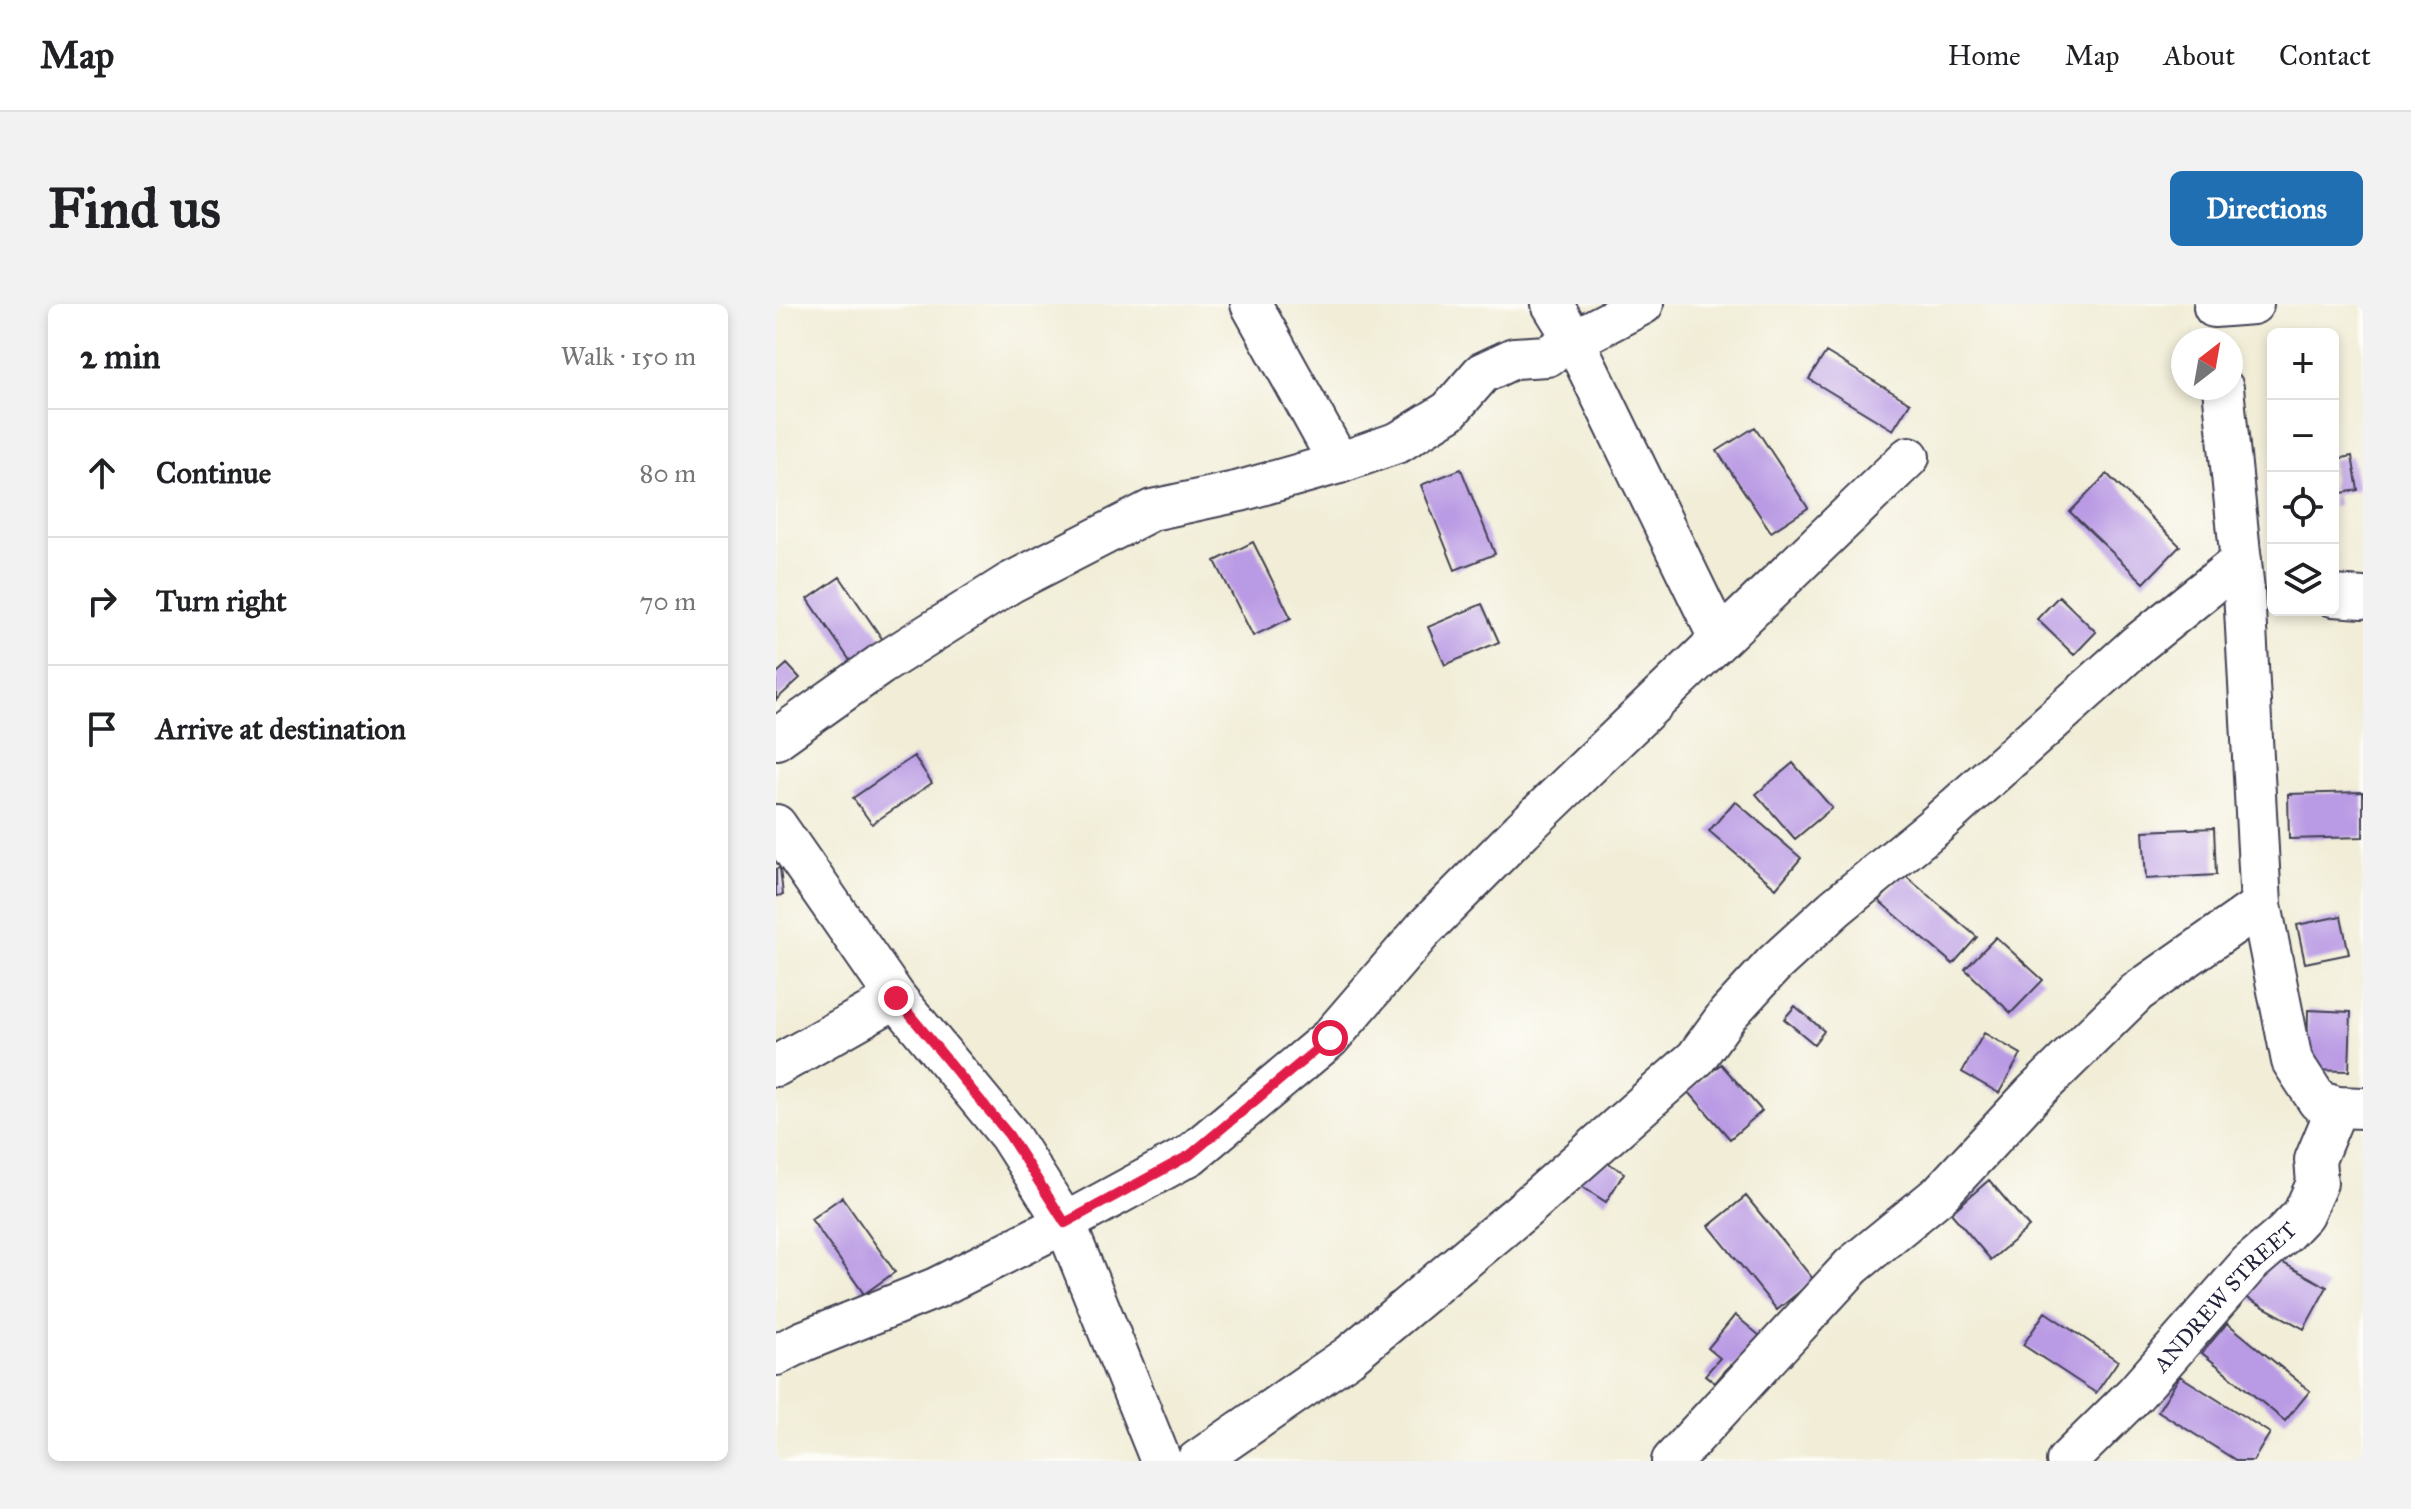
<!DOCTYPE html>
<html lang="en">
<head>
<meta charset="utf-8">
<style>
  :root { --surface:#fff; --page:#f2f2f2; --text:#202124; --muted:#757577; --line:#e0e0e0; --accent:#1f6fb2 }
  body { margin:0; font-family:"IM FELL Great Primer",serif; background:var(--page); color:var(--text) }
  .controls { position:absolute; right:24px; top:24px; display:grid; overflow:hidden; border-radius:12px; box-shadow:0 4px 12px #0003 }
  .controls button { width:72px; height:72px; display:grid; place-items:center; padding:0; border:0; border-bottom:2px solid var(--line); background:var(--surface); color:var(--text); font:40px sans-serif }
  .compass { position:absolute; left:1395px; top:24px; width:72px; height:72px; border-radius:50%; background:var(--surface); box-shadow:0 4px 12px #0003; rotate:31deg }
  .stop { position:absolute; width:24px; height:24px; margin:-18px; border:6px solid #e11d48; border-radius:50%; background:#fff }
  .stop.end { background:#e11d48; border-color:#fff; box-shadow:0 2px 8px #0008 }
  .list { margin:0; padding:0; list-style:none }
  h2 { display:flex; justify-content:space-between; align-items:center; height:104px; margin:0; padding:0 32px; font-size:34px }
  h2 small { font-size:26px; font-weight:400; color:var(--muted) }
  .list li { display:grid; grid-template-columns:52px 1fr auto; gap:24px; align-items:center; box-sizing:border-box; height:128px; padding:0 32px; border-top:2px solid var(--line) }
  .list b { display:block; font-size:30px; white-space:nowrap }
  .list em { font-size:26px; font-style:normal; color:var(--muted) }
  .icon { flex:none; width:44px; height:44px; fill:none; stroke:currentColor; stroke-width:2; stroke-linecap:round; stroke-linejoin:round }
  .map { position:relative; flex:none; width:1587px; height:1157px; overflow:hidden; border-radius:12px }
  header { display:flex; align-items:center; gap:48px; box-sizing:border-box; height:112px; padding:0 40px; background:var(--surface); border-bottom:2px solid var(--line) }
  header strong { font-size:38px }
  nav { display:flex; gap:44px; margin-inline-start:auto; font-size:28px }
  .intro { display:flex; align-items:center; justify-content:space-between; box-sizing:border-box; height:192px; padding:0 48px }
  h1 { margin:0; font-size:56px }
  .button { padding:20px 36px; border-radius:12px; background:var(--accent); color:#fff; font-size:28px; font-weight:700 }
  main { display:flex; gap:48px; padding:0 48px }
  aside { flex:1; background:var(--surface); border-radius:12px; box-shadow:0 4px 12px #0003 }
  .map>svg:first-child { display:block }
  .building { fill:#b99ae4 }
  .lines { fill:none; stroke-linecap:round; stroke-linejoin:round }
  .minor-casing { stroke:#414052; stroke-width:44 }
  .minor { stroke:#fff; stroke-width:40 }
  .route { stroke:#e11d48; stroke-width:10 }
  .labels { text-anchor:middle; stroke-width:8; stroke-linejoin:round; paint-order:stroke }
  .street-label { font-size:22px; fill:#22223b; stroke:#fdfcf7 }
</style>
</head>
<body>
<header>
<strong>Map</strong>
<nav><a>Home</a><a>Map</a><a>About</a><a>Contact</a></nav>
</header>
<div class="intro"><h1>Find us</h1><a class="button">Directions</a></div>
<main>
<aside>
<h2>2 min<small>Walk · 150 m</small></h2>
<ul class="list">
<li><svg class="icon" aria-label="ahead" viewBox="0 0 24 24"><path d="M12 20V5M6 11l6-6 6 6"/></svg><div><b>Continue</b></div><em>80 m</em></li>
<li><svg class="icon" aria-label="right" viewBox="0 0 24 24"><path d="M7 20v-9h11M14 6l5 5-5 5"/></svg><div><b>Turn right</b></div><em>70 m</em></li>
<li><svg class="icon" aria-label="arrive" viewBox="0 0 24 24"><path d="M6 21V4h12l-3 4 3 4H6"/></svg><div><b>Arrive at destination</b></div></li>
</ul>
</aside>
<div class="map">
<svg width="1587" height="1157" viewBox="0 0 1587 1157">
  <rect width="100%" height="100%" fill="#fdfcf7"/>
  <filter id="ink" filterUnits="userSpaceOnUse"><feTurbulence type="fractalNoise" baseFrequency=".0125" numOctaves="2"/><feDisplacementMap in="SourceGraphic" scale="16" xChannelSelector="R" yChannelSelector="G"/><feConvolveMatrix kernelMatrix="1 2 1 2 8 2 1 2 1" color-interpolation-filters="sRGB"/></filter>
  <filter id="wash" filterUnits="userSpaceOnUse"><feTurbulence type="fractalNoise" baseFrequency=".006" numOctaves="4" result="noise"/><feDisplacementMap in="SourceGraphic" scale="32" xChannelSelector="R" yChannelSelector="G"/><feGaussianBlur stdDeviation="1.8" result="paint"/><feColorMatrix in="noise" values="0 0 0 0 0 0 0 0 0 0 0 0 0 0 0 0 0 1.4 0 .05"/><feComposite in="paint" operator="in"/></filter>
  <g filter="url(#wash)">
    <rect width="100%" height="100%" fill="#f1edd7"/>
    <g id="blocks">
      <path class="building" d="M1050 48 1134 99 1117 126 1033 75Z
        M979 123 1032 204 995 228 941 147Z
        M1576 152 1582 186 1560 190 1562 201 1557 202V156Z
        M685 165 719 250 679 266 645 181Z
        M1331 170 1404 242 1368 279 1294 208Z
        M477 238 515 314 477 332 439 257Z
        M64 273 109 339 77 361 32 295Z
        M1283 292 1320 328 1298 351 1261 315Z
        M706 300 723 338 669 361 652 323Z
        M11 360 24 374 0 396V370Z
        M138 452 156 479 96 520 77 494Z
        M1017 459 1056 504 1019 535 980 490Z
        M1587 488V533L1513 535 1512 490Z
        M959 497 1025 554 1000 584 933 527Z
        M1438 524 1440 571 1370 575 1367 527Z
        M4 564 7 591 0 592V565Z
        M1127 570 1201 633 1177 660 1103 597Z
        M1565 612 1573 650 1529 659 1521 621Z
        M1220 633 1267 676 1235 709 1189 665Z
        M1019 702 1048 727 1038 740 1008 715Z
        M1532 706 1575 708 1573 767 1531 766Z
        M1208 729 1245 750 1223 789 1186 768Z
        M945 760 986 807 954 835 912 787Z
        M820 851 848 869 830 898 802 880Z
        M1213 876 1253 923 1215 956 1175 909Z
        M970 892 1038 976 1001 1006 933 922Z
        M66 893 119 968 88 990 35 915Z
        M1487 948 1551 983 1528 1025 1464 990Z
        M1269 1008 1342 1057 1320 1089 1247 1041Z
        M959 1011 984 1032 957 1064 954 1061 939 1079 929 1071 944 1054 932 1044Z
        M1451 1019 1534 1087 1509 1117 1426 1049Z
        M1404 1072 1494 1129 1477 1157H1461L1382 1107Z"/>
    </g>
  </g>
  <g filter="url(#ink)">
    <use href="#blocks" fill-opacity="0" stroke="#414052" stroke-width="2"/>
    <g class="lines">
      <g class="minor-casing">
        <g id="minor">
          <path d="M475 0 563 159"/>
          <path d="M867 0 798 36 943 334"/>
          <path d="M1438 3 1477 0"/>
          <path d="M1447 84 1468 287 1485 601 1516 757 1542 797 1561 803 1587 804"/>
          <path d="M1557 292 1587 294"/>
          <path d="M0 435 104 361 234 279 376 206 464 187 563 159 623 138 673 107 706 69 738 54 771 52 798 36 776 0"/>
          <path d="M0 521 120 694 233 831 289 919 385 1157"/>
          <path d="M0 762 120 694"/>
          <path d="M0 1051 28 1037 160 984 289 919 414 851 554 734 648 625 746 526 1133 153"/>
          <path d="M421 1157 573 1052 749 905 920 754 952 710 998 660 1059 604 1159 522 1362 340 1465 257"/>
          <path d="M896 1157 1076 962 1164 890 1256 791 1361 688 1485 601"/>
          <path id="s1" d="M1291 1157 1359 1090 1473 960 1508 930 1527 910 1541 879 1539 856 1561 803"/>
        </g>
      </g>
      <use href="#minor" class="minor"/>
    </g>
  </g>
  <g class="lines" filter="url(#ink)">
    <path class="route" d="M120 694 233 831 289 919 414 851 554 734"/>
  </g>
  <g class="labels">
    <g class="street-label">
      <text dy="8" stroke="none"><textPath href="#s1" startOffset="228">ANDREW STREET</textPath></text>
    </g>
  </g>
</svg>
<div class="controls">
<button>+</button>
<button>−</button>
<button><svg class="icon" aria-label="locate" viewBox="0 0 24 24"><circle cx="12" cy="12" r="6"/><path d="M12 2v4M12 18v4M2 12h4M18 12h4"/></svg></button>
<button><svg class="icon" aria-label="layers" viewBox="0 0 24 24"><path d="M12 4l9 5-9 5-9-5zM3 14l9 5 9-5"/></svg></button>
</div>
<svg class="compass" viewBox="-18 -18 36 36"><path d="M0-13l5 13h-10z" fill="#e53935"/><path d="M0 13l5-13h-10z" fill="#757577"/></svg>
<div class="stop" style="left:554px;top:734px"></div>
<div class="stop end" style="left:120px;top:694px"></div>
</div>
</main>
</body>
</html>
